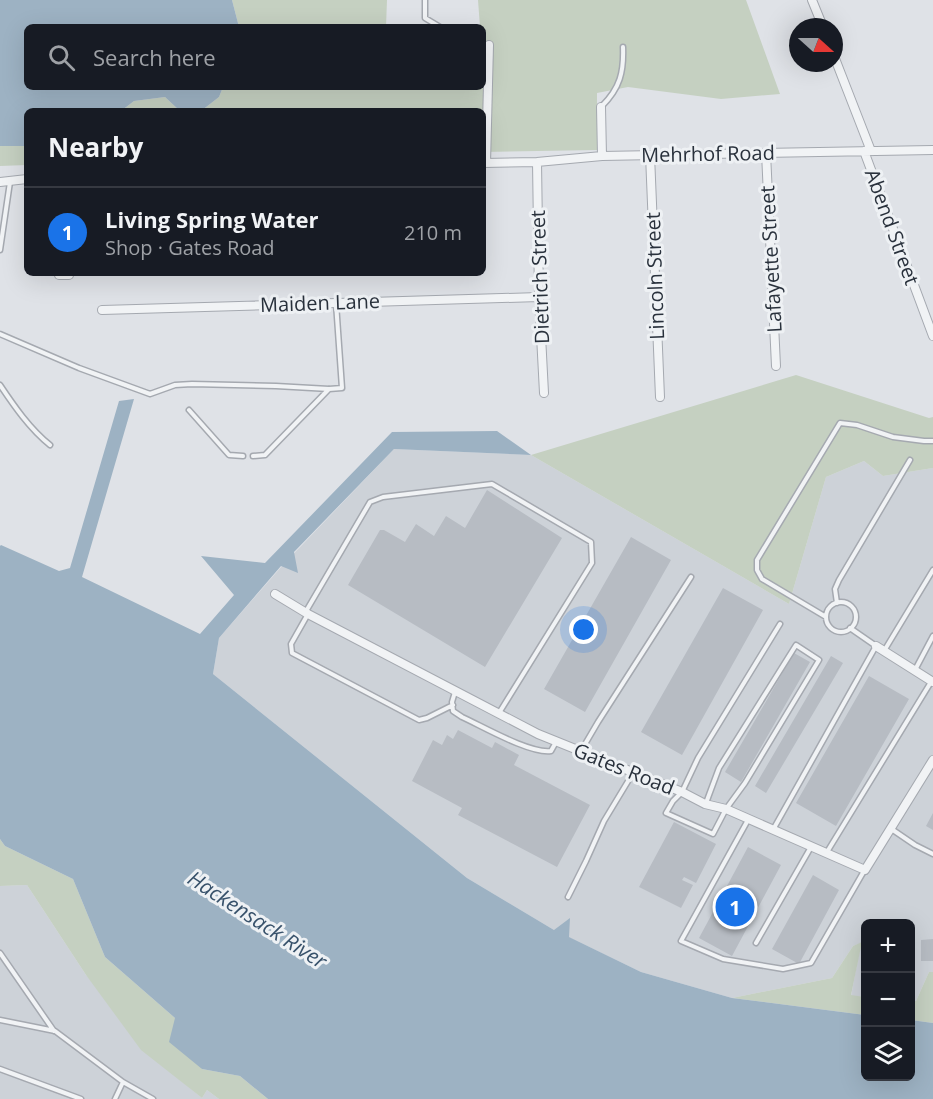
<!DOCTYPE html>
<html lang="en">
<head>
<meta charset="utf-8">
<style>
  :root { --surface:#171b24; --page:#242831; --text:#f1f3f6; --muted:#9ea1a6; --line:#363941; --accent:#1a73e8 }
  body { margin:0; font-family:"Open Sans",sans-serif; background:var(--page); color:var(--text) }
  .controls { position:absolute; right:18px; bottom:18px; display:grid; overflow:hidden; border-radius:9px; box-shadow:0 6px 24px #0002 }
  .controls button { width:54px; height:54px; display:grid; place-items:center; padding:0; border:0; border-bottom:2px solid var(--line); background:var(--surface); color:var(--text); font:30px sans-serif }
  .compass { position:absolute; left:789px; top:18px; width:54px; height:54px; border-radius:50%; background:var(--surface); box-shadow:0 6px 24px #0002; rotate:111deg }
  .you { position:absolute; left:584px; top:630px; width:21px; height:21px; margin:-15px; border:4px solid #fff; border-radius:50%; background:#1a73e8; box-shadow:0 0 0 9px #1a73e833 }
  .badge { display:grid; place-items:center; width:39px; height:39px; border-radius:50%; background:var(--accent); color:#fff; font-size:20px; font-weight:700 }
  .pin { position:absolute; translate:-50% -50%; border:3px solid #fff; box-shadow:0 2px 6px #0006 }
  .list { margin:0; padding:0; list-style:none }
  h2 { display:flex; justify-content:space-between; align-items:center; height:78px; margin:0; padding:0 24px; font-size:26px }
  h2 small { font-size:20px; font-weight:400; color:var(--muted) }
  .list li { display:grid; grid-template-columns:39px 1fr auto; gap:18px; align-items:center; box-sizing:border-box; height:90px; padding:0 24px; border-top:2px solid var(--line) }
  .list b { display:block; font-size:22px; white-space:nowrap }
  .list p { margin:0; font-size:20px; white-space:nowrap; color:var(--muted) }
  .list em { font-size:20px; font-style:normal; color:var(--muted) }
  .icon { flex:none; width:33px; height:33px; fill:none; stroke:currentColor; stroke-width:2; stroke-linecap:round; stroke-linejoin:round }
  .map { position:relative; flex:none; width:933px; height:1099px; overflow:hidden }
  .search { position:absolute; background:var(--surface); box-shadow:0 6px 24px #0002; left:24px; top:24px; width:462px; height:66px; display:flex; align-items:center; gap:15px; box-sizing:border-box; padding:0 21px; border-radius:9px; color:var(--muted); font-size:22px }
  .panel { position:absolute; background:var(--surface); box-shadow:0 6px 24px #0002; left:24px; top:108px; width:462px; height:168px; border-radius:9px }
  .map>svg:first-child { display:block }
  .built { fill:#cdd2d8 }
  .green { fill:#c5d0c1 }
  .water { fill:#9db2c3 }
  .building { fill:#b7bcc3 }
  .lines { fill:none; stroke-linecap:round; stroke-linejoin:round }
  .service-casing { stroke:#a5a9b0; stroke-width:7 }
  .minor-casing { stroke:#a5a9b0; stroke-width:10 }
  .service { stroke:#f1f3f5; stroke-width:4 }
  .minor { stroke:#f1f3f5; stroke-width:8 }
  .labels { text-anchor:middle; stroke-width:6; stroke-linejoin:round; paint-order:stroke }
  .street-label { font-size:20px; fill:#29313c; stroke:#eef1f4 }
  .water-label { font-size:21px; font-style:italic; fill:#38526b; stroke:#eef1f4 }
</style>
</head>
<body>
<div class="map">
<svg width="933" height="1099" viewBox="0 0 933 1099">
  <rect width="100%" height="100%" fill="#dfe2e7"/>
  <path class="built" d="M394 449 531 455 789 604 826 477 864 461 883 476 933 468V972H929L916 1001H911L910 924H866L865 997 851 996 861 943 853 946 832 978 732 998 641 972 554 930 467 878 213 674 219 638 282 566Z
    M27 885 86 975 174 1075 202 1098 207 1090 219 1099H0V886Z"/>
  <path class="green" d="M232 0H387L386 27H239Z
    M478 0H746L780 94 721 99 628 87 597 93V150L483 152V111H201L219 97 223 87H483V27H480Z
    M165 97 180 111H121L134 101Z
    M0 146H27V165L0 166Z
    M796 375 929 418 933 417V468L883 476 864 461 826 477 789 604 531 455Z
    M0 839 5 846 73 879 105 957 175 1018 202 1069 240 1076 268 1099H219L207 1090 202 1098 141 1050 86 975 27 885 0 886Z
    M862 942 851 995 865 997V1015L732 998 832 978 853 946Z
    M929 972H933V1023L911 1020 910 1001H916Z"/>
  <path class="water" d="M0 0H232L239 27H27V87H223L219 97 201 111H180L165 97 134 101 121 111H27V146H0Z
    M134 399 82 577 200 634 234 595 201 556 265 563 392 432 497 431 531 455 394 449 294 552 298 573 281 566 219 638 213 674 467 878 554 930 570 918 569 937 641 972 732 998 865 1015 866 1076H910L911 1020 933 1023V1099H268L240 1076 202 1069 169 1042 175 1018 105 957 73 879 5 846 0 839V546L1 545 59 571 70 568 119 401Z"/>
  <path class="building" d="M487 490 562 538 485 667 348 585 380 530H384L405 542 416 524 434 536 446 516 465 528Z
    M631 537 671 560 585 712 544 689Z
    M723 588 763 610 682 755 641 732Z
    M794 653 810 662 741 782 725 772Z
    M831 656 843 663 766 793 755 786Z
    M869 676 909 699 836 826 796 803Z
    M458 730 492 748 495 742 519 755 514 765 590 805 557 867 458 815 462 808 412 781 433 740 442 745 447 735 453 739Z
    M933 813V830L926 826Z
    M674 822 716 844 696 883 684 877 682 880 693 885 681 908 639 887Z
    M748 847 781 865 732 956 699 938Z
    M813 875 839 890 799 964 772 949Z
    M933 939V961H921V940Z"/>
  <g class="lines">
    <g class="service-casing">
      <path id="service" d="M425 0V18L440 27
        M602 106C620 88 624 72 623 47
        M0 250 10 182
        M0 334 79 368 150 394 175 385 192 384 276 386 329 389 342 388 336 303
        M0 385C14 406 30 429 50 445
        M189 410 229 455 243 456
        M253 456 265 455 329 389
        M826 617a15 15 0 1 1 30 0a15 15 0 1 1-30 0Z
        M837 603 835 589 839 580 910 460
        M305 613 370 502 383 497 492 484 591 542 592 563 499 713
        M308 614 291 644 292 653 419 720 427 718 453 705
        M826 617 762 579 757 570V560L840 423 857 425 893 437 924 441H933
        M884 651 933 570
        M915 670 933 636
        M455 692 452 702 453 711 462 717C482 726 530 754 551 751L556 742
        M581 751 598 722 691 577
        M706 803 719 768 796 645 819 660 745 783 726 809 713 834 666 813 673 801 682 792 698 758 780 624
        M748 820 681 941 723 959 783 969 811 963 864 871
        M774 828 876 646 850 628
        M890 828 915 845 933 854
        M827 852 931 682
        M568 897 586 861 604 821 633 773
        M756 943 811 847
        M0 953 54 1031
        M0 1020 55 1031 123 1082 115 1099
        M0 1069 81 1099
        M123 1082 153 1099"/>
    </g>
    <g class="minor-casing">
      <path id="minor" d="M812 0 823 27
        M834 56 871 151
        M601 107 602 156
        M864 151 933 336
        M766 153 776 366
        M650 155 660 397
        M537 162 539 297 544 393
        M483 163 537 162 602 156 933 150
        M486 163 489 45
        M0 182 27 179
        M59 275H69V273
        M102 310 539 297
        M275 594 308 614 538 734 682 792 705 804 726 809 865 870 933 760
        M876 646 933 682"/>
    </g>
    <use href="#service" class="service"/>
    <use href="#minor" class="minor"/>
  </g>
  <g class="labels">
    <g class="street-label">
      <text transform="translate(708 154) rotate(-1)" y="7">Mehrhof Road</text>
      <text transform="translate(892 227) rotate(70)" y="7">Abend Street</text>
      <text transform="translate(771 259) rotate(-93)" y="7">Lafayette Street</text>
      <text transform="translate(655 276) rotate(-92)" y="7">Lincoln Street</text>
      <text transform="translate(540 277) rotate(-92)" y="7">Dietrich Street</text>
      <text transform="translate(320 303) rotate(-2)" y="7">Maiden Lane</text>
      <text transform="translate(624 769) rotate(22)" y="7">Gates Road</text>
    </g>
    <g class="water-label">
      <text transform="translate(257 920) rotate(33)" y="7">Hackensack River</text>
    </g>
  </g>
</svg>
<div class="controls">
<button>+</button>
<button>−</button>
<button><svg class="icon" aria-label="layers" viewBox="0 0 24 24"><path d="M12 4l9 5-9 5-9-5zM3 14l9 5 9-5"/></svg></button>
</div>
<svg class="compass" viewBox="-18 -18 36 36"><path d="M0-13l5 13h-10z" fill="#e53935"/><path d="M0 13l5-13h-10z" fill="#9ea1a6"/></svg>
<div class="you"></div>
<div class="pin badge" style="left:735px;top:907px">1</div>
<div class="search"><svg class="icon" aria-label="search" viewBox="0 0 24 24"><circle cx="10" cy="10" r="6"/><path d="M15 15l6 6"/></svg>Search here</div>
<section class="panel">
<h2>Nearby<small></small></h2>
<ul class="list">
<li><span class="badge">1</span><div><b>Living Spring Water</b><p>Shop · Gates Road</p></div><em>210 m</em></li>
</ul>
</section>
</div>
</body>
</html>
